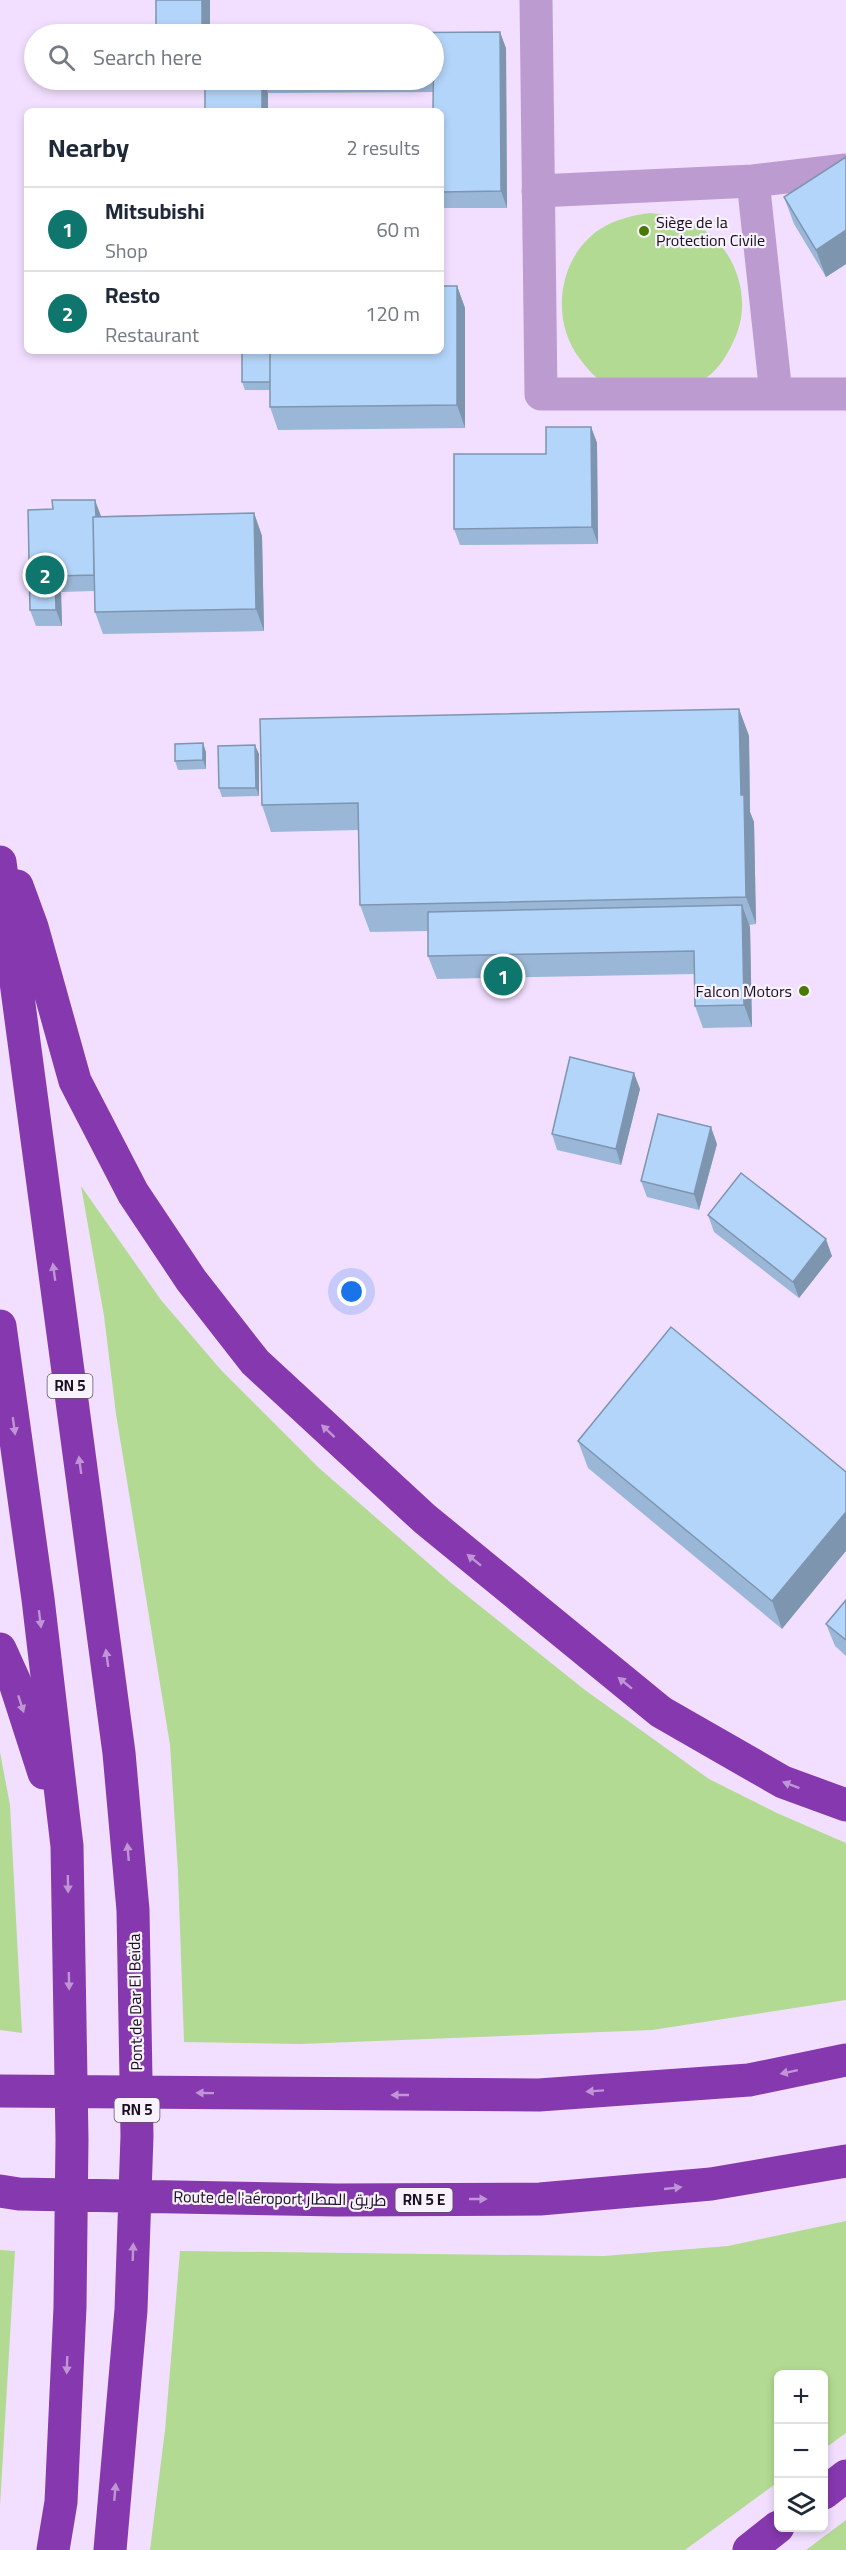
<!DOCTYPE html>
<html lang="en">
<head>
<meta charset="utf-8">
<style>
  :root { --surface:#fff; --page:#f2f2f3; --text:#1f2937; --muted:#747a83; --line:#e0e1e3; --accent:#0f766e }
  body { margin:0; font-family:Georgia,Cairo,serif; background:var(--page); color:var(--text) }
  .controls { position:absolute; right:18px; bottom:18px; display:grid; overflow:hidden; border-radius:9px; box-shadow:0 3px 9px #0003 }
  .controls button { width:54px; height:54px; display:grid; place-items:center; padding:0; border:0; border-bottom:2px solid var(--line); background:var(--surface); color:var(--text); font:30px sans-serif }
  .you { position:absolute; left:352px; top:1292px; width:21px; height:21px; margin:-15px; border:4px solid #fff; border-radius:50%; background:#1a73e8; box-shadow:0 0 0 9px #1a73e833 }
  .badge { display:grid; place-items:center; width:39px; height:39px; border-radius:50%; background:var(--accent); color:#fff; font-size:20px; font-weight:700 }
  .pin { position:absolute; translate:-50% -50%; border:3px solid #fff; box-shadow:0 2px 6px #0006 }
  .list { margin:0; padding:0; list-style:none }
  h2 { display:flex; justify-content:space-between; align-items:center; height:78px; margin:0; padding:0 24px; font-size:26px }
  h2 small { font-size:20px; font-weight:400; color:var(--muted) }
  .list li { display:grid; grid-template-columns:39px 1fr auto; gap:18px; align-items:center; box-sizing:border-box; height:84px; padding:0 24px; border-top:2px solid var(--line) }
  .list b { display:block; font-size:22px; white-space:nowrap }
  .list p { margin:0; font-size:20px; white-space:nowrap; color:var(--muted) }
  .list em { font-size:20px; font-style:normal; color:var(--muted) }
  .icon { flex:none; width:33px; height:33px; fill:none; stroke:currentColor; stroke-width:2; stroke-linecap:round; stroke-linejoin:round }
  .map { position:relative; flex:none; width:846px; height:2550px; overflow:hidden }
  .search { position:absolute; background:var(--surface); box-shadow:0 3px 9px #0003; left:24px; top:24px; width:420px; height:66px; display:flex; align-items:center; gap:15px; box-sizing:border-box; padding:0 21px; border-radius:33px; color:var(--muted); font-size:22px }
  .panel { position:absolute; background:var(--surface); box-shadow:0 3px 9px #0003; left:24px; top:108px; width:420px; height:246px; border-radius:9px }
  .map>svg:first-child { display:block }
  .green { fill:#b3da93 }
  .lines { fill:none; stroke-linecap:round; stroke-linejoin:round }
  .minor { stroke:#bb9bd0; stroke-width:33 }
  .highway { stroke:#8638ae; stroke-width:33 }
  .wall { fill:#9bb7d7 }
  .shaded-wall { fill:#7e95af }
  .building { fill:#b4d5fa; stroke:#7e95af; stroke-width:1.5 }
  .oneway { fill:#bf95d6 }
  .poi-dot { fill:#487900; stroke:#f8f2fd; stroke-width:2 }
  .labels { text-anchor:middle; stroke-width:4.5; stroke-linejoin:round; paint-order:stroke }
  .shield { fill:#f8f2fd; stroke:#5e5464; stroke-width:1.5 }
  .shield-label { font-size:15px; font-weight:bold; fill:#1c1123 }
  .poi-label { font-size:16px; fill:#1c1123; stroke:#f8f2fd; text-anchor:start }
  .street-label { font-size:16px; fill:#1c1123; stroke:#f8f2fd }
</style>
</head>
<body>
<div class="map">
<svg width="846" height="2550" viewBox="0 0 846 2550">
  <rect width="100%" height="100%" fill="#f2dfff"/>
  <path class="green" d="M650 213C666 215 680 217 694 224 733 243 752 294 737 333 730 351 717 375 698 382 690 385 675 383 666 383 654 383 617 387 607 384 596 380 586 367 580 359 548 318 559 250 607 225 621 218 635 215 650 213Z
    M81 1186 161 1300 221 1370 319 1468 450 1582 585 1690 709 1779 777 1813 846 1843V2000L652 2030 300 2044 184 2042 178 1873 170 1745 116 1414 104 1316Z
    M0 1752 10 1805 22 2033 0 2030Z
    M846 2221V2433L824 2449V2374H778V2482L685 2550H150L165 2430 180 2251 604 2256 728 2246Z
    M0 2250 15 2251 0 2506Z
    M846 2520V2550H806Z"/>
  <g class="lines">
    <path class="minor" d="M536 0 541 394H846
      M753 181 776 394
      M538 191 753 181 846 170"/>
    <path class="highway" d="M0 862 119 1753 133 1910 137 2136 131 2310 110 2550
      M17 886 32 927 75 1081 133 1193 191 1280 255 1362 425 1519 661 1712 783 1782 846 1805
      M0 1326 38 1599 67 1846 72 2139 70 2307 61 2502 53 2550
      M0 1649 14 1680 44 1773
      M0 2091 539 2095 749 2080 846 2060
      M0 2191 19 2194 337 2200 540 2199 711 2184 846 2161
      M824 2493 846 2476
      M749 2550 778 2527"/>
  </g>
  <path class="wall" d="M506 48 507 208H441V111L433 92 268 93 205 80H434Z
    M846 157V264L826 277 794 224 784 197Z
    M457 286 465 308V428L278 430 270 407V390H245L242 382 441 351Z
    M591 427 597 443 598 544 460 545 454 529 546 454Z
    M254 513 262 536 264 631 103 634 95 612 94 591 61 592 62 626H36L30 610 101 516Z
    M739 709 749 736 750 812 754 822 756 924 749 925 750 927 752 1027 703 1028 695 1006V974L437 979 428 956V931L370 932 360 905 359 830 271 832 262 805Z
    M206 752V769L178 770 175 761Z
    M259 754V796L222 797 219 788Z
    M640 1089 621 1165 557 1150 552 1134Z
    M717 1144 699 1210 647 1197 641 1181Z
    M708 1215 832 1256 799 1298 714 1232Z
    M578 1441 846 1472 782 1629 588 1468Z
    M846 1600V1656L835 1646 826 1624Z"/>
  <path class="shaded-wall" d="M202 0H210V34H202Z
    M500 32 506 48 507 208 501 191Z
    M262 80H263L268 93V111H262Z
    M846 230V264L826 277 816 250Z
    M457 286 465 308V428L457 405Z
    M591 427 597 443 598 544 592 527Z
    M95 500 101 516 102 591 96 575Z
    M254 513 262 536 264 631 256 609Z
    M55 576 61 592 62 626 56 610Z
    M739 709 749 736 750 812 754 822 756 924 746 897 741 795Z
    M203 743 206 752V769L203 760Z
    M255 745 259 754V796L256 788Z
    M742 905 750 927 752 1027 744 1005Z
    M634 1073 640 1089 621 1165 616 1149Z
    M711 1127 717 1144 699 1210 694 1194Z
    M826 1239 832 1256 799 1298 793 1282Z
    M846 1512V1551L782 1629 772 1601Z"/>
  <path class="building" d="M156 0H202V34H156Z
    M500 32 501 191 441 192V111H433L434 34H347V33Z
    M205 80H262V111H205Z
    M846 157V230L816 250 784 197Z
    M441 286H457V405L270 407V351H441Z
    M242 351H270V382H242Z
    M546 427H591L592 527 454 529V454H546Z
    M52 500H95L96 517H93L94 575 55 576 56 610H30L28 510 53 509Z
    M254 513 256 609 95 612 93 517Z
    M739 709 741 795H744L746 897 360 905 358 803 262 805 260 719Z
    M203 743V760L175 761V744Z
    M255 745 256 788H219L218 746Z
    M742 905 744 1005 695 1006 694 951 428 956V912Z
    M570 1057 634 1073 616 1149 552 1134Z
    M658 1114 711 1127 694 1194 641 1181Z
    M741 1173 826 1239 793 1282 708 1215Z
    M671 1327 846 1472V1512L772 1601 578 1441Z
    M846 1600V1640L826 1624Z"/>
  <defs><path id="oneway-solid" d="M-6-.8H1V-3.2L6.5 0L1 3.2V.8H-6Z" transform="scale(1.5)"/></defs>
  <g class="oneway">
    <use href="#oneway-solid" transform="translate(54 1272) rotate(-98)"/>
    <use href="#oneway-solid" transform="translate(14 1426) rotate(82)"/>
    <use href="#oneway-solid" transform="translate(328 1431) rotate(-137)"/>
    <use href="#oneway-solid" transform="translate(80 1465) rotate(-98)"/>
    <use href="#oneway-solid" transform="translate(474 1560) rotate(-141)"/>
    <use href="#oneway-solid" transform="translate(40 1619) rotate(83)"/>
    <use href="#oneway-solid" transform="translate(107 1658) rotate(-98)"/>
    <use href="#oneway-solid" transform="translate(625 1683) rotate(-141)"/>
    <use href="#oneway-solid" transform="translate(21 1704) rotate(72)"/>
    <use href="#oneway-solid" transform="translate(791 1785) rotate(-159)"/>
    <use href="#oneway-solid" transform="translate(128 1852) rotate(-95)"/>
    <use href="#oneway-solid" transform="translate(68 1884) rotate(89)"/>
    <use href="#oneway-solid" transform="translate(69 1981) rotate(89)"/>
    <use href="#oneway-solid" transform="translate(789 2072) rotate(168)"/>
    <use href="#oneway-solid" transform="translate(595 2091) rotate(176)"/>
    <use href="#oneway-solid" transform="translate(205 2093) rotate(-179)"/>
    <use href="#oneway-solid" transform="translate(400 2095) rotate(-180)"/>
    <use href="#oneway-solid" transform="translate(673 2188) rotate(-6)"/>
    <use href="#oneway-solid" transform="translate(478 2199)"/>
    <use href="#oneway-solid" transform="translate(133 2252) rotate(-88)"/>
    <use href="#oneway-solid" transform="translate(67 2365) rotate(92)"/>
    <use href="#oneway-solid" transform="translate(115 2492) rotate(-85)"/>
  </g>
  <g class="poi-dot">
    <circle cx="644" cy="231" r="6"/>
    <circle cx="804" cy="991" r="6"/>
  </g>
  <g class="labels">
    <g class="shield">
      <rect x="47.5" y="1374" width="45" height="24" rx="4.5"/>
      <rect x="114.5" y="2098" width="45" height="24" rx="4.5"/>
      <rect x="395.5" y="2188" width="57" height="24" rx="4.5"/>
    </g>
    <g class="shield-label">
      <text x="70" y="1391">RN 5</text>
      <text x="137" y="2115">RN 5</text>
      <text x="424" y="2205">RN 5 E</text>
    </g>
    <g class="poi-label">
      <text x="656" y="228">Siège de la<tspan x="656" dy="18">Protection Civile</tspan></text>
      <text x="792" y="997" text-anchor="end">Falcon Motors</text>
    </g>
    <g class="street-label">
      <text transform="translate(135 2002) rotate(-91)" y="6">Pont de Dar El Beïda</text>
      <text transform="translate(280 2198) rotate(1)" y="6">Route de l'aéroport طريق المطار</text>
    </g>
  </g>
</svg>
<div class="controls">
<button>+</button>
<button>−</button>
<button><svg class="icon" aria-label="layers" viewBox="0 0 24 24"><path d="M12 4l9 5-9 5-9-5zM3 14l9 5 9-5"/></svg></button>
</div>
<div class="you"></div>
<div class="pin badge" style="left:503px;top:976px">1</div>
<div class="pin badge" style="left:45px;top:575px">2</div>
<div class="search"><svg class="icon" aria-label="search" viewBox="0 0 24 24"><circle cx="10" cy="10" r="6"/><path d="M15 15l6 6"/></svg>Search here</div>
<section class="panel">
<h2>Nearby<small>2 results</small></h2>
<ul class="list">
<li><span class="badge">1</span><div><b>Mitsubishi</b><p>Shop</p></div><em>60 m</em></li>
<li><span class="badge">2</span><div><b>Resto</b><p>Restaurant</p></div><em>120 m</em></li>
</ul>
</section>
</div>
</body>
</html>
